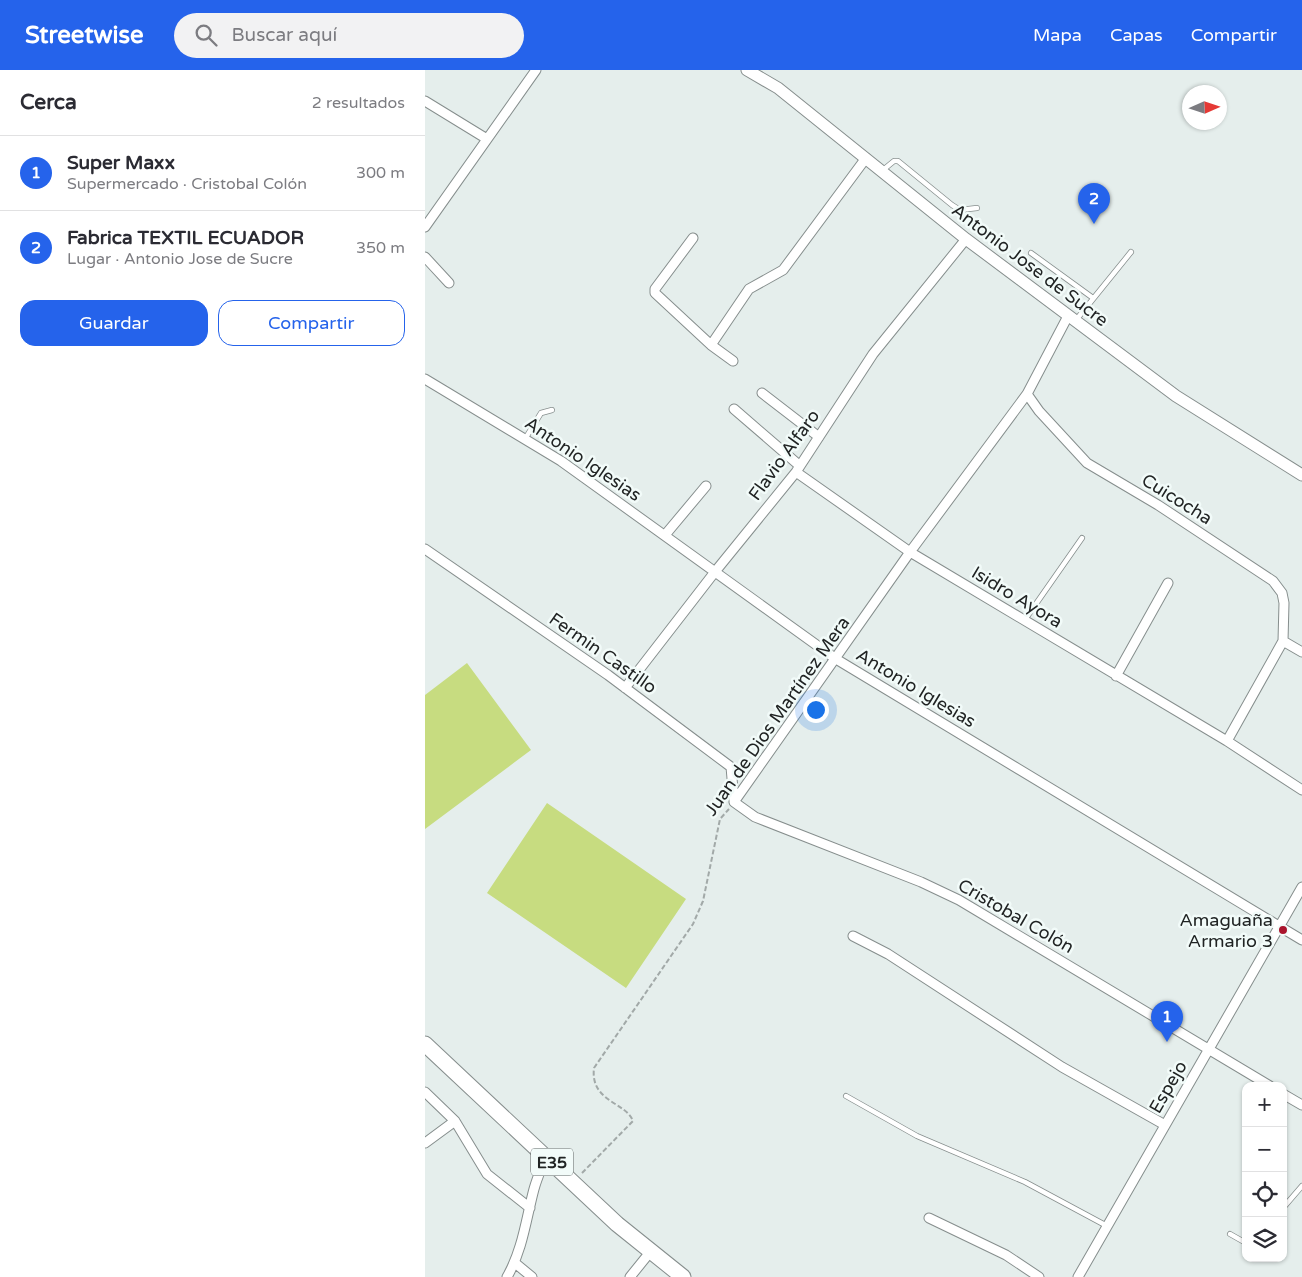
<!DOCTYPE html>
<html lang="es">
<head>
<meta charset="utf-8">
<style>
  :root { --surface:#fff; --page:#f2f2f3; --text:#2b2b33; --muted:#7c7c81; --line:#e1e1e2; --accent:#2563eb }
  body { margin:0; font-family:"Varela Round",sans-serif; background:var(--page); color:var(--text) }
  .controls { position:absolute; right:15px; bottom:15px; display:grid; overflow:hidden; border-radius:10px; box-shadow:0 1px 4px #0004 }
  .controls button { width:45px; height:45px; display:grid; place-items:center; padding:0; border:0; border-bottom:1px solid var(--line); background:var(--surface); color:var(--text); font:25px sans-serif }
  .compass { position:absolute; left:757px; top:15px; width:45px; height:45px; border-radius:50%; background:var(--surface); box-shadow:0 1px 4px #0004; rotate:87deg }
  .you { position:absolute; left:390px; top:639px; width:18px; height:18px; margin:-12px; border:4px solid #fff; border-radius:50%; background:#1a73e8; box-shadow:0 0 0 8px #1a73e833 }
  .badge { display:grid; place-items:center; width:32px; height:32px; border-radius:50%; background:var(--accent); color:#fff; font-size:16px; font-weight:700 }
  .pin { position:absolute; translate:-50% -41px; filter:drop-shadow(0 1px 2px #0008) }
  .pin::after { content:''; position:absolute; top:26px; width:18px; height:15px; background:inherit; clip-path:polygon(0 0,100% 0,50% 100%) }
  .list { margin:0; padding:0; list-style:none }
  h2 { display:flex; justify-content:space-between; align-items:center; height:65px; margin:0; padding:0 20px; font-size:21px }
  h2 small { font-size:16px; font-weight:400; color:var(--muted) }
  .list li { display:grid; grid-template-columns:32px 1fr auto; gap:15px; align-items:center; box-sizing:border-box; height:75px; padding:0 20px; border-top:1px solid var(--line) }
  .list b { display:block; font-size:19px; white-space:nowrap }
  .list p { margin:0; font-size:16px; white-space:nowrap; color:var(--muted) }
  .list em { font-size:16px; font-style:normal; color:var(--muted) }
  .actions { display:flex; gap:10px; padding:15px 20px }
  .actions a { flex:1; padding:11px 0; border:1px solid var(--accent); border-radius:15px; text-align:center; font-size:18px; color:var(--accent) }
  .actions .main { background:var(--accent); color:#fff }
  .icon { flex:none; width:28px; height:28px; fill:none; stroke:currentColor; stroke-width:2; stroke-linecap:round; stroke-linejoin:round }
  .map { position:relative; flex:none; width:877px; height:1207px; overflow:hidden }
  header { display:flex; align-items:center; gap:30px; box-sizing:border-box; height:70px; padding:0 25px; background:var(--accent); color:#fff }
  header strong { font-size:24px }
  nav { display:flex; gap:28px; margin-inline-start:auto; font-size:18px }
  .search { width:350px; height:45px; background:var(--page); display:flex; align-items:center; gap:12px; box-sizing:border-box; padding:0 18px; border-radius:28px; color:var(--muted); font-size:19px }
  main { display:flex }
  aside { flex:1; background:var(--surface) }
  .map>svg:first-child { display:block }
  .green { fill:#c7dc80 }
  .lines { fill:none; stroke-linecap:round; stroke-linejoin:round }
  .service-casing { stroke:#868e8d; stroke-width:6 }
  .minor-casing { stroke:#868e8d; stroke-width:11 }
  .tertiary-casing { stroke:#868e8d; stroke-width:13 }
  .trunk-casing { stroke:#868e8d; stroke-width:17 }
  .path { stroke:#a2a9a8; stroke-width:2; stroke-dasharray:5 2.5; stroke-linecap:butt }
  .service { stroke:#fff; stroke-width:4.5 }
  .minor { stroke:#fff; stroke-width:9 }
  .tertiary { stroke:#fff; stroke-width:11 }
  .trunk { stroke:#fff; stroke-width:15 }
  .poi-dot { fill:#aa142c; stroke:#f2fbf9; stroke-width:2 }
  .labels { text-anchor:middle; stroke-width:5; stroke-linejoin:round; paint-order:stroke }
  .shield { fill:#f2fbf9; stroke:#606464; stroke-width:1 }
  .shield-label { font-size:16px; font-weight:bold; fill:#212424 }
  .street-label { font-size:18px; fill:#212424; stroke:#f2fbf9 }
  .poi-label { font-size:18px; fill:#212424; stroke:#f2fbf9; text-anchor:end }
</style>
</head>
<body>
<header>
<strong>Streetwise</strong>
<div class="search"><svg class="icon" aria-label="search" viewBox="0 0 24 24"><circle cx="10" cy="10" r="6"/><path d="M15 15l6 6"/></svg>Buscar aquí</div>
<nav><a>Mapa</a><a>Capas</a><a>Compartir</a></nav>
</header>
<main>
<aside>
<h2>Cerca<small>2 resultados</small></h2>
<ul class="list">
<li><span class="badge">1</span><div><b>Super Maxx</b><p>Supermercado · Cristobal Colón</p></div><em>300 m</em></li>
<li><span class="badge">2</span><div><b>Fabrica TEXTIL ECUADOR</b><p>Lugar · Antonio Jose de Sucre</p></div><em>350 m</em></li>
</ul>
<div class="actions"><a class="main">Guardar</a><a>Compartir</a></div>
</aside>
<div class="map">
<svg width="877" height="1207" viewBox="0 0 877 1207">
  <rect width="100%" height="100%" fill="#e5eeec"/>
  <path class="green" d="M42 593 106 680 0 759V625Z
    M122 733 261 829 201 918 62 823Z"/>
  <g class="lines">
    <g class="service-casing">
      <path id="service" d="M458 100 469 91H473L527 135 535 140 552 138
        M606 183 668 228
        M651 250 706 182
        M100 369 116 343 127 340
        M599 551 657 468
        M421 1026 492 1066 600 1112 682 1156
        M858 1138 877 1116
        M805 1164 821 1173
        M837 1188H839"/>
    </g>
    <g class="minor-casing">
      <path id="minor" d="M0 31 62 69
        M0 157 111 0
        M268 168 230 219V223L286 275 308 291
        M0 187 24 213
        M286 275 324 219 358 200 441 88
        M0 309 136 391 411 589 877 870
        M337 323 394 367
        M602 324 614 341 662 393 733 435 848 511 857 523 859 533 858 571 802 671 877 720
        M309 339 375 396
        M371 402 485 482 802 671
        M240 465 281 416
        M0 479 183 605 306 697 309 731
        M858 571 877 582
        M691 606 743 513
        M200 618 289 503 371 402 448 284 541 169
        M309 732 330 747 496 812 534 830 845 1016
        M309 732 485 482 602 324 643 246
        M428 866 463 884 637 997 740 1055
        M0 1022 30 1051 62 1104 105 1138
        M858 1024 877 1035
        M0 1073 30 1051
        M504 1148 581 1185 614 1207
        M90 1193 107 1207
        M82 1207C98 1179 101 1149 109 1119 112 1108 117 1097 121 1086
        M205 1207 226 1181
        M653 1207 877 817"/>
    </g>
    <g class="tertiary-casing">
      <path id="tertiary" d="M322 0 353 18 541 169 751 326 877 405"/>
    </g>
    <g class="trunk-casing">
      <path id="trunk" d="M0 974 192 1154 258 1207"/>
    </g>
    <path class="path" d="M157 1103 208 1051C201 1032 165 1032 169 998L268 854 278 831 295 749 304 739"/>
    <use href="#service" class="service"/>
    <use href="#minor" class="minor"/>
    <use href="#tertiary" class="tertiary"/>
    <use href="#trunk" class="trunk"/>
  </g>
  <circle class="poi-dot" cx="858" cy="860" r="5"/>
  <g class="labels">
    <rect class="shield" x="106" y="1078.5" width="42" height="27" rx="4"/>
    <g class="shield-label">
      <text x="127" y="1098">E35</text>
    </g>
    <g class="street-label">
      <text transform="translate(605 195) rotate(37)" y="6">Antonio Jose de Sucre</text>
      <text transform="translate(359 385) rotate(-54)" y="6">Flavio Alfaro</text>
      <text transform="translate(158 389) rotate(34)" y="6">Antonio Iglesias</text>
      <text transform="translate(752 429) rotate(32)" y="6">Cuicocha</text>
      <text transform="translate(592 527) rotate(31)" y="6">Isidro Ayora</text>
      <text transform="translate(178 583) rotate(35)" y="6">Fermin Castillo</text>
      <text transform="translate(491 618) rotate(31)" y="6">Antonio Iglesias</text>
      <text transform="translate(352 646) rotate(-55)" y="6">Juan de Dios Martínez Mera</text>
      <text transform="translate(591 846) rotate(30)" y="6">Cristobal Colón</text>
      <text transform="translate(743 1017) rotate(-60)" y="6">Espejo</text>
    </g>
    <g class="poi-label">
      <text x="848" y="856">Amaguaña<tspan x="848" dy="21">Armario 3</tspan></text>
    </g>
  </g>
</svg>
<div class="controls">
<button>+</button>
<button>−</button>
<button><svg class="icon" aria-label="locate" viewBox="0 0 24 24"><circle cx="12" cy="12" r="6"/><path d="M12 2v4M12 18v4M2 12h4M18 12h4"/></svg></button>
<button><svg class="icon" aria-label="layers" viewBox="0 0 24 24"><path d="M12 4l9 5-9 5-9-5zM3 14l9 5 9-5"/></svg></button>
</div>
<svg class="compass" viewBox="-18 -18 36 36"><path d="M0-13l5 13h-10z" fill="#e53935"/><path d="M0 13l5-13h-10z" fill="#7c7c81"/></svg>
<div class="you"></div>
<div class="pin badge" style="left:742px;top:972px">1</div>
<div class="pin badge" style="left:669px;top:154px">2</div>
</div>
</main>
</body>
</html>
